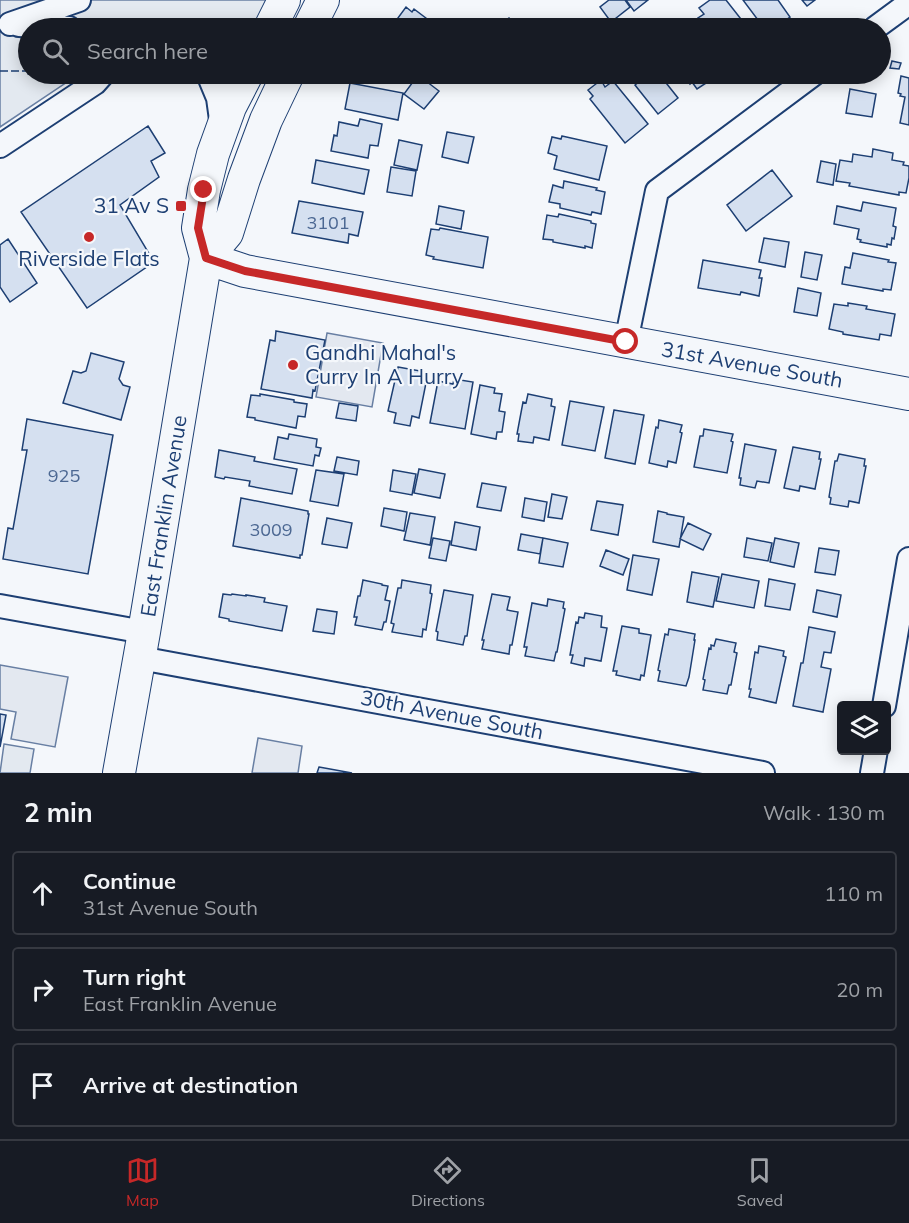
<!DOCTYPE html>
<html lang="en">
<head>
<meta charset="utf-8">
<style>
  :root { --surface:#171b24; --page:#20242c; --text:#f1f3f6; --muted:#9ea1a6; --line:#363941; --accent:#c62828 }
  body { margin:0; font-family:Mulish,sans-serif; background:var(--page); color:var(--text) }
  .controls { position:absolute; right:18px; bottom:18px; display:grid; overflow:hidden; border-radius:6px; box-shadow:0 3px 15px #0003 }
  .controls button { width:54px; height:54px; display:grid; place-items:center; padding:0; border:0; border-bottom:2px solid var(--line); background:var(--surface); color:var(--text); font:30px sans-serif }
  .stop { position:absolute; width:18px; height:18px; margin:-14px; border:4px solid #c62828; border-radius:50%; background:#fff }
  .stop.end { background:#c62828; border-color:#fff; box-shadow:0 2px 6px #0008 }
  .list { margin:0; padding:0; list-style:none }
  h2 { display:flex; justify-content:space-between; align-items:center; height:78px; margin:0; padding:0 24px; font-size:26px }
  h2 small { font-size:20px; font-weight:400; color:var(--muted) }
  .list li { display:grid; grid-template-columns:39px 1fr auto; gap:18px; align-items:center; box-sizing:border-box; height:84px; margin:0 12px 12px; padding:0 12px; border:2px solid var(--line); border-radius:6px }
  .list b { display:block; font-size:22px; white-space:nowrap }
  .list p { margin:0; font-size:20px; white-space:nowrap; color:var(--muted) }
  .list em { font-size:20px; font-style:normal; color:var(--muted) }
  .icon { flex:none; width:33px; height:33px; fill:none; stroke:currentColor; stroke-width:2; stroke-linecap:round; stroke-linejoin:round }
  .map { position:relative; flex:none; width:909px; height:773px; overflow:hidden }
  .search { position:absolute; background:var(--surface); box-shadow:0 3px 15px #0003; left:18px; right:18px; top:18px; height:66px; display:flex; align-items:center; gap:15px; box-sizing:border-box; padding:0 21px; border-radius:33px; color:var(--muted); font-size:22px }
  .sheet { height:366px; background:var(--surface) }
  nav { display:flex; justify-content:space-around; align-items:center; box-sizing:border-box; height:84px; border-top:2px solid var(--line); background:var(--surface); font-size:16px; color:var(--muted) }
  nav a { display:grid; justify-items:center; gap:3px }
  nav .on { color:var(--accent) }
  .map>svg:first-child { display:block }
  .green { fill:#e3e9f0; stroke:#687fa3; stroke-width:1.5 }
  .parking { fill:#e3e8f0; stroke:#687fa3; stroke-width:1.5 }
  .building { fill:#d5e0f0; stroke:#1d3f73; stroke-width:1.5 }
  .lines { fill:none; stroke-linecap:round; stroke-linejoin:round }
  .street-casing { stroke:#1d3f73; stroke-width:26 }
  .secondary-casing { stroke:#1d3f73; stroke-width:34 }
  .street { stroke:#f4f7fb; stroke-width:22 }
  .secondary { stroke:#f4f7fb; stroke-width:32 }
  .fence { stroke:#1d3f73; stroke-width:1.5; stroke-dasharray:8 3; stroke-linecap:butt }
  .route { stroke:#c62828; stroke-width:8 }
  .poi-dot { fill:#c62828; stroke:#f4f7fb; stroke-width:2 }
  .labels { text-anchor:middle; stroke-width:4.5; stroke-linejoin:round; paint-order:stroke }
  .number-label { font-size:18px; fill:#4b6792 }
  .poi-label { font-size:21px; fill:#1d3f73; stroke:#f4f7fb; text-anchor:end }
  .street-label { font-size:21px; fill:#1d3f73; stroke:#f4f7fb }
</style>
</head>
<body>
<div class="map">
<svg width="909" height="773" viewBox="0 0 909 773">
  <rect width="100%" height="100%" fill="#f4f7fb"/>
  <path class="green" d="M0 0H295L268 28H161L148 23 140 28H28V74H79L0 127Z
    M4 744 34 749 30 773H0Z"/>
  <path class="parking" d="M327 333 383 343 372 407 316 397Z
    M0 665 68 677 55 747 11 739 16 712 0 709Z
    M258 738 302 746 298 773H252Z"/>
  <path class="building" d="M609 0H625L630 7 611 22 600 7Z
    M626 0H648L634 11Z
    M710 0H726L748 28H706L698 18 704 14 699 8Z
    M743 0H778L790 17 775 28H764Z
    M802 0H815L807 6Z
    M406 7 412 12 414 9 439 28H395L392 26Z
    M509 18 517 28H494Z
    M892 61 901 63 899 69 890 68Z
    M649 74H659L678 98 658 114 635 85Z
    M683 74H720L697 89 692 82 690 84Z
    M418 75 439 91 424 109 404 94Z
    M901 76 909 78V125L900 123 905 97 900 96 901 94 898 93Z
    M601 80 605 87 613 81 648 124 625 143 590 99 593 96 588 90Z
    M350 83 403 93 398 120 345 109Z
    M850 89 876 94 872 117 846 113Z
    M360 119 382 124 378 146 370 145 368 158 331 151 334 135 337 136 339 122 358 126Z
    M148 126 165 153 151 161 159 177 120 205 154 262 87 308 21 212Z
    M447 132 474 137 468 163 442 157Z
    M562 136 607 146 599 180 554 169 557 156 548 153 552 137 561 139Z
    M399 140 422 145 417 170 394 165Z
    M873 149 893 153 892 160 904 162 903 165 909 166V178L906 193 899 192V195L849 186 850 183 836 181 840 160 852 162 853 154 872 157Z
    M316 160 369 170 364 194 312 183Z
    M821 161 836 164 833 185 817 182Z
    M391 167 416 171 412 196 387 192Z
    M772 170 792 196 746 231 727 205Z
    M564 181 597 188 596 190 605 192 601 214 592 212 591 215 560 208V204L549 202 553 185 563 188Z
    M299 201 363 212 358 236 349 234 348 243 292 233Z
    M863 202 896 208 893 226 896 227 894 239 892 238 891 245 887 244V247L860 242 861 240 857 239 859 229 834 224 837 206 861 211Z
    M439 206 464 211 461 229 436 224Z
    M559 214 591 221V223L596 224 592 248 585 246V248L553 242V240L543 239 547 215 558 217Z
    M440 228 488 237 483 268 433 259 434 257 426 255 431 229 439 230Z
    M764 238 789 242 785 267 759 262Z
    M8 239 37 283 10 302 0 287V245Z
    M805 252 822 255 817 280 801 277Z
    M853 253 889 260 888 262 896 263 891 290 883 289V291L842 284 845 267 850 268Z
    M703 260 761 270 759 278H762L759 296 741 292 740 295 698 288Z
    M798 288 821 293 817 316 794 312Z
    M848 303 867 306 866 309 895 314 891 336 880 334 879 340 843 334V332L829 329 834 304 848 306Z
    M276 331 325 340 315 391 313 390 312 398 261 389 270 340 275 341Z
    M91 353 124 362 119 379 123 385 130 387 121 420 63 403 73 371 81 373 86 371Z
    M398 367 426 372 424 383H426L419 418 412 416 410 426 394 423 396 413 388 411Z
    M454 379 473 382 465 429 430 423 438 381 453 384Z
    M480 385 495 388 494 393 502 394 499 411 505 412 502 432H497L496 439 471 434Z
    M260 394 294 400V402L307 404 305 417 298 416 296 428 255 420V418L247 417 251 395 260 396Z
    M528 394 552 399 551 406 555 407 549 440 534 437 533 443 518 441 519 434H517L523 402 526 403Z
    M570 401 604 407 595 451 562 445Z
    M339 403 358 406 356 421 336 418Z
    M614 410 644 415 635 464 605 458Z
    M27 419 113 435 88 574 3 559 8 528 13 529 27 450H22Z
    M659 420 682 425 680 432 682 433 676 463 668 461 667 467 649 463 656 427 658 428Z
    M704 429 733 434 731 441 733 442 727 473 694 467 700 436H703Z
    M289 434 317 439 316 447 321 448 319 456 315 455 313 466 274 459 278 437 288 439Z
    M745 444 776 450 769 483 757 481 755 488 740 485 741 478H739Z
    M793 447 820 452 819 459H821L815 489 800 486 799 491 784 488Z
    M219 450 255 457 254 461 297 469 292 494 249 486 250 481 225 477 224 479 215 477Z
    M839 454 865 459 864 466H866L859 503 849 501 848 507 830 504 831 498 829 497 835 461H837Z
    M337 457 359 461 357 475 334 471Z
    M419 469 445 474 440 498 414 493Z
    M316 470 344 474 338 506 310 501Z
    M393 470 416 474 412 495 390 491Z
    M482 483 506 487 501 511 477 507Z
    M552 494 567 497 562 519 548 517Z
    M241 498 308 511V514H309L302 555H300V558L233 546Z
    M525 498 547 502 544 521 522 517Z
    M597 501 623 505 618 535 591 530Z
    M384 508 407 512 404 531 381 526Z
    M658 511 667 513V514L684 517 679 547 653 542Z
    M410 513 435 517 430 545 404 540Z
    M327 518 352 523 347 548 322 544Z
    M455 522 480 527 476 550 451 545Z
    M688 523 711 534 703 550 680 539Z
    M521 534 543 538 540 554 518 550Z
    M433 538 450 541 446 561 429 558Z
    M543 538 568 543 563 567 539 563Z
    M747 538 772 543 768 561 744 557Z
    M775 538 799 543 794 567 770 562Z
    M819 548 839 551 835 575 815 572Z
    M606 550 629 559 623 575 600 566Z
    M633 555 659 559 652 595 627 590Z
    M692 572 719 577 713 607 687 602Z
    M722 574 759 581 754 608 716 601Z
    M769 579 795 584 790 610 765 606Z
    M363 580 382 584V585L388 586 385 600 390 601 386 622H384L382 630 355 625 357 617H354L358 596H360Z
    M402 580 431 585 430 593 432 594 426 630 423 629 422 637 392 632 394 624 391 623 398 588H401Z
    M444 590 473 595 467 636H465L463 645 437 640 438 632 436 631Z
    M817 590 841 595 837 617 813 612Z
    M223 594 231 595 232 594 246 596V595L265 598 264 602 287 606 282 631 229 621V619L219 617Z
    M492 594 510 597 507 610 518 612 512 645H510L509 654 482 649 484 640H482Z
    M548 599 564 602 563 608 565 609 557 652H556L554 661 525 656 527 647H524L532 603 547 606Z
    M317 609 337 612 334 634 313 631Z
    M585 613 602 616 601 627 607 628 601 661 585 658 584 666 571 663 573 655H570L576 622 578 623 579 617 584 618Z
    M622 626 639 629V633L651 635 644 676 641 675 640 680 616 675 617 671H613Z
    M809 627 835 632 831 653 824 652 821 667 831 669 823 712 793 706 801 663H803Z
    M669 629 695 634 694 640H695L689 677 686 686 658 681 660 671 658 670 665 634 668 635Z
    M716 639 736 643 734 652 737 653 731 685H729L727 694 703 690 705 680 703 679 709 648 711 649V645L714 646Z
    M759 646 784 651 783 656 786 657 776 703 749 697 751 689H749L755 652 758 653Z
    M0 714 6 715 0 747Z
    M319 767 352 773H317Z"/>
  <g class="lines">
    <g class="street-casing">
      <path id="street" d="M10 24 79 0
        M19 25 69 28
        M875 28 909 3
        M208 74 218 98 222 127
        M0 146 95 83 103 74
        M626 342 657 191 814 74
        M0 606 144 632
        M140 658 763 773
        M884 706 909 559
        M872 773 876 750"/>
    </g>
    <g class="secondary-casing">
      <path id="secondary" d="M270 28 284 0
        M309 28 323 0
        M206 258 245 271 909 394
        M206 258 227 233 244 179 266 120 288 74
        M119 773 144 632 206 258 198 228 204 190 213 154 230 107 247 74"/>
    </g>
    <use href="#street" class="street"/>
    <use href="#secondary" class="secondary"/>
    <path class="fence" d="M0 71H28"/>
  </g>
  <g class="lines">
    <path class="route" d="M204 190 198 228 206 258 245 271 626 342"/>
  </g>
  <g class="poi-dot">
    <rect x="175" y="200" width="12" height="12" rx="3"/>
    <circle cx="89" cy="237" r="6"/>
    <circle cx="293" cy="365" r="6"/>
  </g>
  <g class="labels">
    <g class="number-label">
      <text x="328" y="229">3101</text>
      <text x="64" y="482">925</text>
      <text x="271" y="536">3009</text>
    </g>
    <g class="poi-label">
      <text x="169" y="213">31 Av S</text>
      <text x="89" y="266" text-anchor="middle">Riverside Flats</text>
      <text x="305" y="360" text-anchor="start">Gandhi Mahal's<tspan x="305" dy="24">Curry In A Hurry</tspan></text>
    </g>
    <g class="street-label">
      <text transform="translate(752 365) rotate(10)" y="7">31st Avenue South</text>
      <text transform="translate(164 516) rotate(-81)" y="7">East Franklin Avenue</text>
      <text transform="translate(452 715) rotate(11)" y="7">30th Avenue South</text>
    </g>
  </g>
</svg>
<div class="controls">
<button><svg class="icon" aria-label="layers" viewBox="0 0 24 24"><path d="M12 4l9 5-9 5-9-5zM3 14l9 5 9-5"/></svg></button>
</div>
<div class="stop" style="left:626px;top:342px"></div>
<div class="stop end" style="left:204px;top:190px"></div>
<div class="search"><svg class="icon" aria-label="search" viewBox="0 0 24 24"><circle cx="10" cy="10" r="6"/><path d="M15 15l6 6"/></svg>Search here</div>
</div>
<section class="sheet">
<h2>2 min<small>Walk · 130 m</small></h2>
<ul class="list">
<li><svg class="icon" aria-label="ahead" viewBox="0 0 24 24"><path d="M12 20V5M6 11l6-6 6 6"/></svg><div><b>Continue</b><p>31st Avenue South</p></div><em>110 m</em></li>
<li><svg class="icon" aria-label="right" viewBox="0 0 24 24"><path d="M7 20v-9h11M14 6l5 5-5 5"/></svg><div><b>Turn right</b><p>East Franklin Avenue</p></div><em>20 m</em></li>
<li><svg class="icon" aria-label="arrive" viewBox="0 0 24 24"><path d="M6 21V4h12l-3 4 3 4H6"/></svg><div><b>Arrive at destination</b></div></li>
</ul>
</section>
<nav>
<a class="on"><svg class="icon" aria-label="map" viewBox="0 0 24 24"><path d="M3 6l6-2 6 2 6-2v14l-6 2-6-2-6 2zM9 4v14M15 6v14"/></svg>Map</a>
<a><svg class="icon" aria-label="directions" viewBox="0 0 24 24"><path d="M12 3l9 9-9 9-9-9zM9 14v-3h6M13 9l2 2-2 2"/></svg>Directions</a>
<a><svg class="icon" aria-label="saved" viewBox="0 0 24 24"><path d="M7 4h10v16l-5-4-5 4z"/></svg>Saved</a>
</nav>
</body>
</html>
